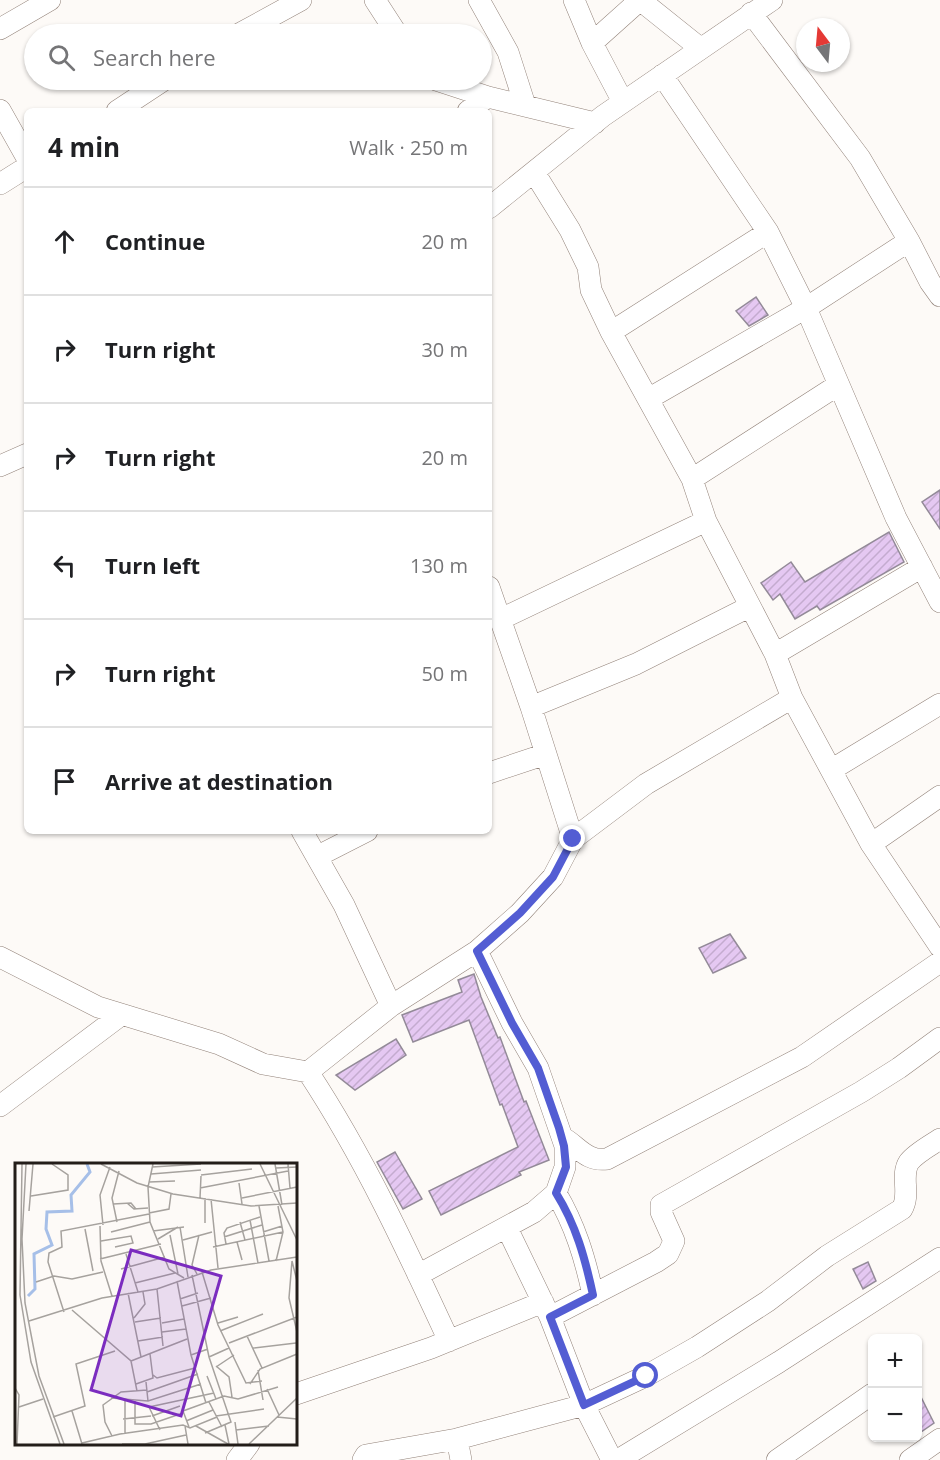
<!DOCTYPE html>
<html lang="en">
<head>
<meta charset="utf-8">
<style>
  :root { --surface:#fff; --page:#f6f6f6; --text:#202124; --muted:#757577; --line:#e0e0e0 }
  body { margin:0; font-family:"Open Sans",sans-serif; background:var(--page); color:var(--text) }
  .controls { position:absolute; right:18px; bottom:18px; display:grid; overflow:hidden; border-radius:9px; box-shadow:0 2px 4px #0004 }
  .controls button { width:54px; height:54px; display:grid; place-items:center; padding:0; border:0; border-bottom:2px solid var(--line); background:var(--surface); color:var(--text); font:30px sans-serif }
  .compass { position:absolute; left:796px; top:18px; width:54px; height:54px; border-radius:50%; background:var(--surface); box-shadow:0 2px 4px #0004; rotate:344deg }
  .stop { position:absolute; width:18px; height:18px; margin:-14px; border:4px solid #535dd3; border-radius:50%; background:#fff }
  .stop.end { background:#535dd3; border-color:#fff; box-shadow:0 2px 6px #0008 }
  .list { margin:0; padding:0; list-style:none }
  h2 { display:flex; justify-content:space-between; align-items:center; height:78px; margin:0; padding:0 24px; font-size:26px }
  h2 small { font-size:20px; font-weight:400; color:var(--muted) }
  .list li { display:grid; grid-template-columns:39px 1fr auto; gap:18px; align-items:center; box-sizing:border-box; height:108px; padding:0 24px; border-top:2px solid var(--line) }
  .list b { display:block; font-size:22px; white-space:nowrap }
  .list em { font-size:20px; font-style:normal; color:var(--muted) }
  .icon { flex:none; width:33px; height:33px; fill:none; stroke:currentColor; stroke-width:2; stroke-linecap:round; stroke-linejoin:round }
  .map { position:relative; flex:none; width:940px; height:1460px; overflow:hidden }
  .search { position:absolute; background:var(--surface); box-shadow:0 2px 4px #0004; left:24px; top:24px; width:468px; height:66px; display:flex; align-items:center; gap:15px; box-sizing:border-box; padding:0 21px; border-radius:33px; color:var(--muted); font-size:22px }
  .panel { position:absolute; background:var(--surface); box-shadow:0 2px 4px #0004; left:24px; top:108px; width:468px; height:726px; border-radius:9px }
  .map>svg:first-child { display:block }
  .building { fill:url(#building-hatch); stroke:#938a98; stroke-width:1.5 }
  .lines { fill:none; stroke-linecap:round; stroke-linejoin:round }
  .minor-casing { stroke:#928279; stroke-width:22 }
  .minor { stroke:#fff; stroke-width:21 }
  .route { stroke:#535dd3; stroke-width:8 }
  .inset-river { fill:none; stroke:#a6bfe8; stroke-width:3 }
  .inset-road { fill:none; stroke:#a6a29e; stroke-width:1.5 }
  .view { fill:#7b2cbf; fill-opacity:0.15; stroke:#7b2cbf; stroke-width:3 }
  .inset-edge { fill:none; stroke:#231d19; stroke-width:3 }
</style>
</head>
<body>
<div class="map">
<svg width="940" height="1460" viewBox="0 0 940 1460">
  <defs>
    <pattern id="building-hatch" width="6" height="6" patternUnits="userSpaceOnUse" patternTransform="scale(1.5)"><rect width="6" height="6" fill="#e5c8f2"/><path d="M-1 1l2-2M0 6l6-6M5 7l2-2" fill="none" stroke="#c4abcf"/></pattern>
  </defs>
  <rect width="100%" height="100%" fill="#fdfaf7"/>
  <path class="building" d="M756 297 768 315 749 326 736 311Z
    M940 490V529L922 502Z
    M889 532 904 562 820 610 817 606 795 619 780 594 773 600 761 583 791 562 805 582Z
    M730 934 746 958 713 973 699 948Z
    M474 974 481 997 498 1038 500 1037 524 1102 526 1101 549 1160 519 1172 521 1175 441 1215 429 1191 518 1147 502 1104 500 1105 469 1020 413 1042 402 1015 462 992 458 980Z
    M396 1039 406 1055 355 1090 336 1075Z
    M395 1152 422 1199 403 1209 377 1162Z
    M868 1262 876 1281 863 1289 853 1269Z
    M918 1391 934 1423 918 1434Z"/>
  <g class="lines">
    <g class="minor-casing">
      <path id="minor" d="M375 0 397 34
        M479 0 508 52 525 105
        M574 0 592 43 623 102
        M640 0 700 48
        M751 13 860 158 909 241 930 282 940 296
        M0 29 50 0
        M239 34 301 0
        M592 43 640 0
        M662 75 768 232 806 308 896 518 940 602
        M436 80 488 97 595 123
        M0 110 27 158
        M117 111 164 80
        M468 111 488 97
        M534 172 570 230 588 267 591 290 611 332 692 479 706 521 775 654 792 698 871 844 940 947
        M0 184 27 167
        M489 208 603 116 772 0
        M611 332 768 232
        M648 399 806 308 909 241
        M0 466 27 454
        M692 479 838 385
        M489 587 531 707 573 839
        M501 619 706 521
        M775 654 922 567
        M531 707 636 664 749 607
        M831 770 940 704
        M489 773 546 754
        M302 831 344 905 391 1006
        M871 844 940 796
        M318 856 367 831
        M0 957 98 1007 219 1044 263 1064 308 1072C364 1157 406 1248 449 1341
        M308 1072 391 1006 477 951 520 913 553 877 573 839 646 784 792 698
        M0 1106 121 1015
        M562 1137C578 1146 586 1162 607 1159L802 1057 940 962
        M556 1193C575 1225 585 1258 593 1295
        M507 1228 550 1317 584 1405 612 1460
        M418 1275 534 1212 556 1193 565 1167V1146L538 1068 512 1023 477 951
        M550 1317 656 1262 668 1254 674 1241 661 1212V1205L861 1092 899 1068 940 1038
        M296 1394 431 1348 543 1302
        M457 1439 461 1460
        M237 1460 249 1444
        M363 1460 366 1455 457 1439 584 1405 646 1376 697 1347 768 1301 827 1256 902 1209C911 1194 900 1176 909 1162 916 1153 931 1145 940 1139
        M618 1460 779 1362 940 1258
        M777 1460 872 1394
        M910 1460 940 1439"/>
    </g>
    <use href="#minor" class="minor"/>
  </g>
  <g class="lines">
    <path class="route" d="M573 839 553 877 520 913 477 951 512 1023 538 1068 559 1128 564 1146 566 1167 556 1193C576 1225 585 1258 593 1295L550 1317 584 1405 646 1376"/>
  </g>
  <g transform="translate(15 1163)">
    <rect width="282" height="282" fill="#fdfaf7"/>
    <path class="inset-river" d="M13 133 20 126 19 91 37 82 31 66 32 49 57 48 56 32 75 9 72 1"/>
    <path class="inset-road" d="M7 1 5 132 16 199 45 281M11 1 7 76 10 140 24 213 49 281M86 1 122 20 158 31 236 43 282 40M138 1 133 24 135 59 154 106 169 115M245 1 282 77M260 1 267 42M273 1 275 25M137 4 186 1M261 5 282 4M136 11 186 7M186 12 237 6M134 19 160 18M224 20 227 41M185 25 273 8M16 33 53 27V12L37 1M185 35 186 13M190 35V60M227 35 282 24M196 36 203 105M112 40 119 46 133 45M98 41 116 40 121 46M244 43 254 98M14 48 18 1M134 50 154 46 156 31M235 57 243 100M102 59 97 35 104 8M225 59 230 77M88 62 85 32 95 4M85 63 86 98 97 133M165 64 173 114M70 66 78 108M138 68 169 64M96 69 135 59M248 69 267 63M155 72 163 111M209 74 247 62M143 76 163 64M168 77 197 69M86 78 116 73 118 80 100 84M222 79 227 97M211 81 209 70 212 65 245 54M198 84 268 69M111 91 123 129M85 96 146 81M261 98 268 69 263 43M277 98 274 135 282 169M277 98 282 118M106 106 150 94M187 109 203 162 231 220 247 218M182 111 177 102 184 72M177 112 194 194 216 259 190 270M162 118 176 192 191 240M21 119 39 113 57 116 88 109M120 120 160 110M142 126 148 183M113 130 126 194M165 136 183 130M167 143 196 135M57 147 116 198 122 228M49 149 33 99 34 90 47 84 46 68 134 51M119 155 130 141 128 129M14 158 87 135 142 126 196 107 282 94M120 159 146 155M147 160 169 156M203 160 223 154M205 168 248 151M147 169 171 166M232 173 247 205M123 178 148 174M214 180 282 154M238 185 281 180M176 192 193 186M194 194 214 185M116 198 172 176M201 203 214 214 217 234M201 204 219 192M243 207 248 237M138 212 142 215 180 205M192 213 201 236M131 219 133 238M121 221 138 215 135 191M235 221 245 206 282 191M0 225 4 232 2 281M252 226 264 252M132 229 183 211M96 235 133 238 186 221M120 238V261H136L168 250M194 239 207 264M4 244 28 236M134 244 199 230M134 244 145 267M57 248 67 281M137 253 165 243M201 253 249 246M38 254 70 243 61 201 100 188M262 254 282 256M108 256 136 253M171 258 198 247M220 259 223 281M210 262 214 281M170 263 173 281M181 263 213 281M174 264 168 248 209 233 223 236 263 224M221 267 254 263M110 270V238M97 273 90 259 88 242 106 229 132 227M67 280 105 271 168 262 175 265 202 254M107 281H131M130 281 171 272M234 281 282 235"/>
    <path class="view" d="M116 87 206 113 166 253 76 227Z"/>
    <rect width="282" height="282" class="inset-edge"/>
  </g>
</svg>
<div class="controls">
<button>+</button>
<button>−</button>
</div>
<svg class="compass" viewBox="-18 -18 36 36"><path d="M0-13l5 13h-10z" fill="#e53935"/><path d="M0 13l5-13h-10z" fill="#757577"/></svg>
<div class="stop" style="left:646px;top:1376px"></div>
<div class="stop end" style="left:573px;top:839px"></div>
<div class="search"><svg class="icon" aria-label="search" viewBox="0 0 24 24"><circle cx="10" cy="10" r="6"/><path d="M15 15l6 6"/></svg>Search here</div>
<section class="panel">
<h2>4 min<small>Walk · 250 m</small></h2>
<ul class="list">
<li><svg class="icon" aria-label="ahead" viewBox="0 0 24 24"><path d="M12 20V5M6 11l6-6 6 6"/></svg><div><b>Continue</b></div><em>20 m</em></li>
<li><svg class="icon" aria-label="right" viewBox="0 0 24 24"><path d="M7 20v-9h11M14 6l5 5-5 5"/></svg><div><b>Turn right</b></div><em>30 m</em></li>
<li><svg class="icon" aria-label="right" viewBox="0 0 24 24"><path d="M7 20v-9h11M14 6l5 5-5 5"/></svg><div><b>Turn right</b></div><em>20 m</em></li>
<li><svg class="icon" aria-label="left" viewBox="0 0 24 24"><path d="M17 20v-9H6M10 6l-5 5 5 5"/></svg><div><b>Turn left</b></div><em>130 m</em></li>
<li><svg class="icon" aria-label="right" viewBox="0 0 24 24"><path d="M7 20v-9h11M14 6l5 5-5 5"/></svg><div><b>Turn right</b></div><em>50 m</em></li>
<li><svg class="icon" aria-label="arrive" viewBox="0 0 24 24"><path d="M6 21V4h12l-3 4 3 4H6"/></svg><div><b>Arrive at destination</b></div></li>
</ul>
</section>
</div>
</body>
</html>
